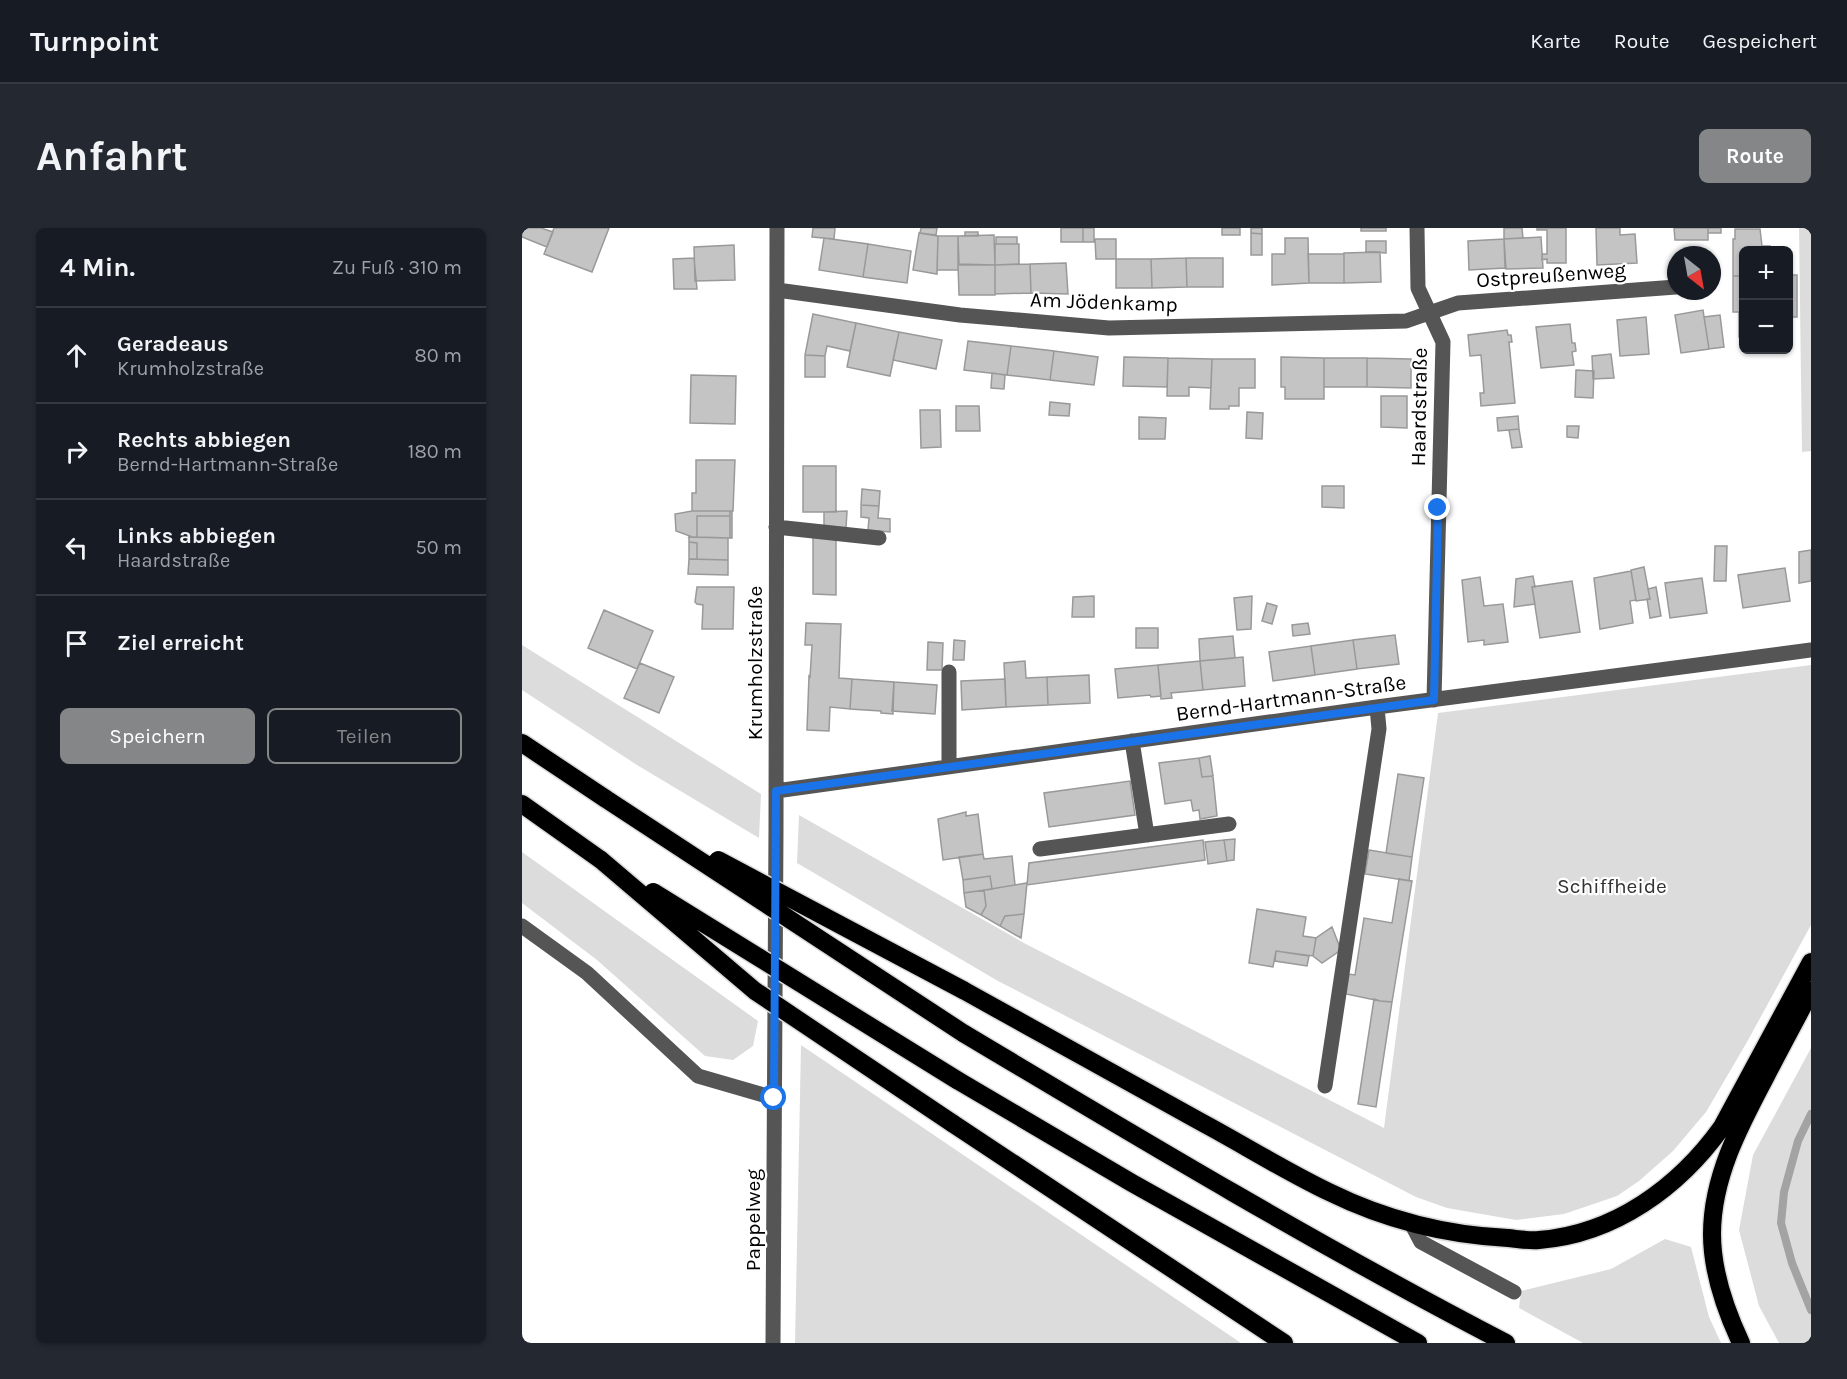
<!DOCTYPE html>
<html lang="de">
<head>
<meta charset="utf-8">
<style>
  :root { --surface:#171b24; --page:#242831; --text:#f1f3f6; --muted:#9ea1a6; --line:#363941; --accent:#858687 }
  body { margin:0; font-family:Karla,sans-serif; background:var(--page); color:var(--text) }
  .controls { position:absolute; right:18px; top:18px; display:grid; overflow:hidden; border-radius:9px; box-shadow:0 2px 4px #0004 }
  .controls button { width:54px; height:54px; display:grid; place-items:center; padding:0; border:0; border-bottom:2px solid var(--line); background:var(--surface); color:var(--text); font:30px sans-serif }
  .compass { position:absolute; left:1145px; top:18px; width:54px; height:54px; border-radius:50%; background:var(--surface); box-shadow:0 2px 4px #0004; rotate:149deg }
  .stop { position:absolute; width:18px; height:18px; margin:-14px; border:4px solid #1a73e8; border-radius:50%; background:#fff }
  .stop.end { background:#1a73e8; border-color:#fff; box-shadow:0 2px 6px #0008 }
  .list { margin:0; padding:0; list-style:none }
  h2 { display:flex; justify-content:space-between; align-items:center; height:78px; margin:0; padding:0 24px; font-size:26px }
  h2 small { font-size:20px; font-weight:400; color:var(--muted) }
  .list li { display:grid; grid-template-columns:39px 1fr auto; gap:18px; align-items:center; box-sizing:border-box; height:96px; padding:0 24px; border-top:2px solid var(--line) }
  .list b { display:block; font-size:22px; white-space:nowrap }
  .list p { margin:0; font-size:20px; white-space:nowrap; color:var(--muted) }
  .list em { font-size:20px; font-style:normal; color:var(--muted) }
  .actions { display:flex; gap:12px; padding:18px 24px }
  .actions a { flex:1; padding:14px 0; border:2px solid var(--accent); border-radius:9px; text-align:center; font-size:21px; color:var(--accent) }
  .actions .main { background:var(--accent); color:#fff }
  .icon { flex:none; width:33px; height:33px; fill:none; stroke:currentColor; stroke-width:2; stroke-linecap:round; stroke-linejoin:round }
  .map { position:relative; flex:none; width:1289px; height:1115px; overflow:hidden; border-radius:9px }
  header { display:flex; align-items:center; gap:36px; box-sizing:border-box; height:84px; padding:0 30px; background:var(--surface); border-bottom:2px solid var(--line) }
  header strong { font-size:28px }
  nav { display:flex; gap:33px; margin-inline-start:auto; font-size:21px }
  .intro { display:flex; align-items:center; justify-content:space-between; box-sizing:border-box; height:144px; padding:0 36px }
  h1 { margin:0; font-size:42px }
  .button { padding:15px 27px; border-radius:9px; background:var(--accent); color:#fff; font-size:21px; font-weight:700 }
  main { display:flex; gap:36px; padding:0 36px }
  aside { flex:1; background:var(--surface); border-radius:9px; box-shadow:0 2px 4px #0004 }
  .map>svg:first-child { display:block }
  .green { fill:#dcdcdc }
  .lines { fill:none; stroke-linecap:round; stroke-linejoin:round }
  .stream { stroke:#a3a3a3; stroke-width:8 }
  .building { fill:#c4c4c4; stroke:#999; stroke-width:1.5 }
  .highway-casing { stroke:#dbdbdb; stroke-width:21 }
  .minor { stroke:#555; stroke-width:15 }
  .highway { stroke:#000; stroke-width:18 }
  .highway-bridge-casing { stroke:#dbdbdb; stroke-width:21; stroke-linecap:butt }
  .highway-bridge { stroke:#000; stroke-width:18 }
  .route { stroke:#1a73e8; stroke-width:8 }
  .labels { text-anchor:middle; stroke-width:4.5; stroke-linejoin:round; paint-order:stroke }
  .street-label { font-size:21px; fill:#000; stroke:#fff }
  .park-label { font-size:21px; fill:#333; stroke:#fff }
</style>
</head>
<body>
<header>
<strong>Turnpoint</strong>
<nav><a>Karte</a><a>Route</a><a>Gespeichert</a></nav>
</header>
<div class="intro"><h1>Anfahrt</h1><a class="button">Route</a></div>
<main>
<aside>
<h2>4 Min.<small>Zu Fuß · 310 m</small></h2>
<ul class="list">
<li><svg class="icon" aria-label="ahead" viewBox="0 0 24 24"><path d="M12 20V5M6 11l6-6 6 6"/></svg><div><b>Geradeaus</b><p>Krumholzstraße</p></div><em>80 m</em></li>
<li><svg class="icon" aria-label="right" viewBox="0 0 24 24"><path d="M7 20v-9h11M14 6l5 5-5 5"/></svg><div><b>Rechts abbiegen</b><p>Bernd-Hartmann-Straße</p></div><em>180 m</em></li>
<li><svg class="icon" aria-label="left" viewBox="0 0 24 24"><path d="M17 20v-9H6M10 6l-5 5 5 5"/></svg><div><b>Links abbiegen</b><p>Haardstraße</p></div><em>50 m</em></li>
<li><svg class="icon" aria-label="arrive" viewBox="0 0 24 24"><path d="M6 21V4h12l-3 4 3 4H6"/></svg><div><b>Ziel erreicht</b></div></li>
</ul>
<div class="actions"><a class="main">Speichern</a><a>Teilen</a></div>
</aside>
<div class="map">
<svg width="1289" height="1115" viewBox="0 0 1289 1115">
  <rect width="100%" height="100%" fill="#fff"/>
  <path class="green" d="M1277 0H1289V223L1280 224Z
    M0 417 239 566 237 610 115 537 0 462Z
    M1289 437V697L1225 814 1184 884 1151 923 1117 953 1095 968 1042 986 994 992 925 980 894 969 476 753 275 635 277 587 502 715 862 900 916 485Z
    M0 624 236 793 231 818 211 832 183 828 75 732 0 675Z
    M279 817 719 1115H273Z
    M1289 820V1115H1257L1237 1078 1217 1002 1231 927Z
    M1143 1011 1169 1019 1187 1089 1199 1115H1061L997 1080 999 1063 1089 1041Z"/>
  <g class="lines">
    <path class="stream" d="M1289 886 1276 913 1262 964 1259 995 1270 1035 1289 1082"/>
  </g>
  <path class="building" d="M0 0H19L31 4 25 19 0 9Z
    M32 0H87L70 44 22 26Z
    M291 0H313L312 11 290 9Z
    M399 0H415L414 7 398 5Z
    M539 0H561V14H539Z
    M561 0H572V14H561Z
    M700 0H718V7H700Z
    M729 0H740V6L729 5Z
    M839 0H864V3H839Z
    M982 0H1000L1001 10 982 11Z
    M1015 0H1044V35H1025V31L1020 32V26H1025V2H1015Z
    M1074 0H1098V7L1113 6 1115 35 1075 37Z
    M1152 0H1186V12H1153Z
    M1186 0H1199V5H1186Z
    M1213 1H1238L1240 18H1248V22H1222V48H1211V11H1213Z
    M443 4H456V8H443Z
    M397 5 416 8 415 46 391 42Z
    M729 5 740 6V27H729Z
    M472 7 473 37H437L436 8Z
    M416 8H436V42H415Z
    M474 9H495V16H474Z
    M1019 9 1021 40 984 41 982 11Z
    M302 10 346 16 341 49 297 42Z
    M763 10H786L787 55 750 57V26H763Z
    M573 11H594V31H574Z
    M982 11 983 40 947 42 946 13Z
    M844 13H864V25L844 24Z
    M346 16 389 23 385 55 341 49Z
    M473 16H497V36L473 37Z
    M212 17 213 52 173 53 172 19Z
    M858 24 859 54 822 55V25Z
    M786 26H822V55H787Z
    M172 30 175 61H152L151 31Z
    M664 30 665 59 630 60 629 31Z
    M664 30H701V59H665Z
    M594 31H629L630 60H594Z
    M544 35 546 66 509 65 508 36Z
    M436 36 473 37V67H437Z
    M508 36 509 65 473 66V37Z
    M1266 47H1275V89H1266Z
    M1211 48H1222V84H1211Z
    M1181 82 1187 121 1159 125 1153 87Z
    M1217 84H1222V109H1217Z
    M291 86 334 95 328 123 305 118 303 128 283 127Z
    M1198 87 1202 119 1187 121 1182 89Z
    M1124 89 1127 126 1098 128 1095 92Z
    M334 95 377 104 368 148 325 139Z
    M1048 96 1050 115H1053L1054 123 1050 124 1052 137 1019 140 1014 99Z
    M985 102 986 107H989L990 114H987L993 175 959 178 958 165H962L959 127 948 128 946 107Z
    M377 104 420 112 414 141 371 132Z
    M446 113 489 118 485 147 442 142Z
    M489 118 532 123 528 152 485 147Z
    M532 123 576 129 572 157 528 152Z
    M1089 126 1092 150 1071 151 1070 128Z
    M283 127 303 128V149H283Z
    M602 129 646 130 645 159 601 158Z
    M759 129 802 130V171H763V159H759Z
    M646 130 690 131 689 160 667 159V168H645Z
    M802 130H845V159H802Z
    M845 130 889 131V160L845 159Z
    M690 131H733V160H717V178H707V181H688Z
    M1054 142 1072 143 1071 170 1053 169Z
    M470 145 483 147 482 161 469 160Z
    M169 147 214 148 213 196 168 195Z
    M859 168H885V200L859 199Z
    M528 174 548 176 547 188 527 187Z
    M434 178H457L458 203H434Z
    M398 182H418L419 219 399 220Z
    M725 184 741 185 740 211 724 210Z
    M996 188 997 201 976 203 975 190Z
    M617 189 644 190 643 211H617Z
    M1045 198H1057L1056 210 1045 209Z
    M997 201 1000 219 990 220 987 202Z
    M174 232H213L211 283H170V265H174Z
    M281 238H314V284H281Z
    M800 258H822V280L800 279Z
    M340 261 358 263 357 278 339 277Z
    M339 277 357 278 356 290 368 291V304L346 302 347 290 339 289Z
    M170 283H208V288H175V309H167L168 308 154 303 153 286Z
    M208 283H210V310H208Z
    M325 283 324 300H302V284Z
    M175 288H208V310L175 309Z
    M167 309 206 310V332L167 331H175V315L167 314Z
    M291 309 314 311V367L291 366Z
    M167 314 175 315V331H167Z
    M1193 318H1205L1204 353H1192Z
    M1289 322V353L1277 355V324Z
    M167 331 206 332V347L166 346Z
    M1122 339 1128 371 1114 373 1109 342Z
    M1263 340 1268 373 1221 380 1216 347Z
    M1109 343 1114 372 1108 373 1111 395 1078 401 1072 350Z
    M1011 348 1013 359H1010L1013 376 992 379 994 351Z
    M958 349 962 378 981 376 986 414 962 417V412L946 414 940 352Z
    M1180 350 1185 385 1148 390 1143 355Z
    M1050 353 1058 404 1018 410 1010 359Z
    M175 359H212L211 401H180L181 377 175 376 173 374Z
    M1134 359 1139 388 1128 390 1125 371H1128L1126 361Z
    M572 368V389H550L551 369Z
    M730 368 729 401 715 402 712 370Z
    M745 375 755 378 750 396 740 393Z
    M82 382 131 403 115 441 66 420Z
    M284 395 319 396 317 450 330 451 328 481 308 479 307 503 285 502 287 448 288 449 290 417H283Z
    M786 395 788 406 771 408 770 397Z
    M614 400H636V420H614Z
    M873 407 877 436 835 441 831 412Z
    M711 408 713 430 678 433 677 411Z
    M432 412 443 413 442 432H431Z
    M831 412 835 441 793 447 789 418Z
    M406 414 421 415 420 442H405Z
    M789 418 793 447 751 453 747 424Z
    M721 429 723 458 681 462 678 433Z
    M503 433 504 450 525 449 526 477 484 479 482 435Z
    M678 433 681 462 649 465 650 470 639 471 636 437Z
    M118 435 152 449 137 485 102 470Z
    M636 437 639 468 629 469 628 467 596 470 593 441Z
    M567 447 568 475 526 477 525 449Z
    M330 451 372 454 371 486 359 485V483L328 481Z
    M483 451 484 479 440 482 439 453Z
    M372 454 415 457 413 486 370 483Z
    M688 528 691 548 680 549 677 530Z
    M677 530 680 549 691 548 695 588 678 591 677 582 671 583 669 572 643 576 637 535Z
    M876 546 902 550 890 629 864 625Z
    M608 553 613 587 527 599 522 565Z
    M444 584V588L456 586 461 626 421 632 416 591Z
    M713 611 712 632 705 633 702 612Z
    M681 612 683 632 505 657 507 635Z
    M702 612 705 633 686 636 683 614Z
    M847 622 890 629 887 653 843 646Z
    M461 626 462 631 490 628 493 657 470 661 468 648 441 652 437 629Z
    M468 648 470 661 442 665 441 652Z
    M877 651 890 653 870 774 858 773 824 766 827 746 833 747 842 690 870 695Z
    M505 655 502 686 483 688 478 698 459 687 464 678 462 662Z
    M462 662 464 678 459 687 444 679 442 665Z
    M735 681 784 689 781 708 794 710 791 728 754 723 751 739 727 735Z
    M502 686 499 710 478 698 483 688Z
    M810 699 819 722 800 735 791 728 794 710Z
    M754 723 787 728 785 738 753 733Z
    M852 771 858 773 870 774 854 879 836 876Z"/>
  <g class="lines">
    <g class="highway-casing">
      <path id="highway" d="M0 515 84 571
        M0 576 79 632
        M441 762C520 806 600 850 679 894 722 917 763 943 807 964 862 991 924 1007 986 1010 996 1011 1007 1013 1017 1012 1093 1006 1157 959 1200 899L1289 734
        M441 805C620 912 799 1019 984 1115
        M435 852 610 955 896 1115
        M430 895 762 1115
        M1219 1115C1203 1081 1190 1044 1190 1006 1190 949 1218 897 1244 848 1259 819 1274 791 1289 763"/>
    </g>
    <path class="minor" d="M895 0 896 60 921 114 912 472
      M255 62 438 87 587 100 884 93 936 75 1154 59
      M254 299 357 310
      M610 513 625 607
      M427 539V444
      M254 563 855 479 1289 422
      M518 621 707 596
      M0 698 65 745 176 848 252 870
      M803 858 857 501 855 479
      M889 995 899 1014 992 1064
      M251 1115 254 602 255 0"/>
    <use href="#highway" class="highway"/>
    <g class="highway-bridge-casing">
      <path id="highway-bridge" d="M84 571 441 805
        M79 632 233 763 430 895
        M196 632 441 762
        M131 664 435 852"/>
    </g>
    <use href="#highway-bridge" class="highway-bridge"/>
  </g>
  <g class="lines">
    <path class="route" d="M252 870 254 563 912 472 916 280"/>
  </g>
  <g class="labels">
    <g class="street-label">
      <text transform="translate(1029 47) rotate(-4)" y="7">Ostpreußenweg</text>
      <text transform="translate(582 74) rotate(2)" y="7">Am Jödenkamp</text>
      <text transform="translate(897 179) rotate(-89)" y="7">Haardstraße</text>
      <text transform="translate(233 435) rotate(-90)" y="7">Krumholzstraße</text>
      <text transform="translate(769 470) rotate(-8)" y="7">Bernd-Hartmann-Straße</text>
      <text transform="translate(231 992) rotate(-90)" y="7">Pappelweg</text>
    </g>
    <g class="park-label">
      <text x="1090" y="665">Schiffheide</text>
    </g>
  </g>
</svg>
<div class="controls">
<button>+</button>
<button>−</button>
</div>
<svg class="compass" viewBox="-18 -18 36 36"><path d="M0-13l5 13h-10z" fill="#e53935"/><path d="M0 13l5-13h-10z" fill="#9ea1a6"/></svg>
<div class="stop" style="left:252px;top:870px"></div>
<div class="stop end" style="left:916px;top:280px"></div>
</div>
</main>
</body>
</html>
